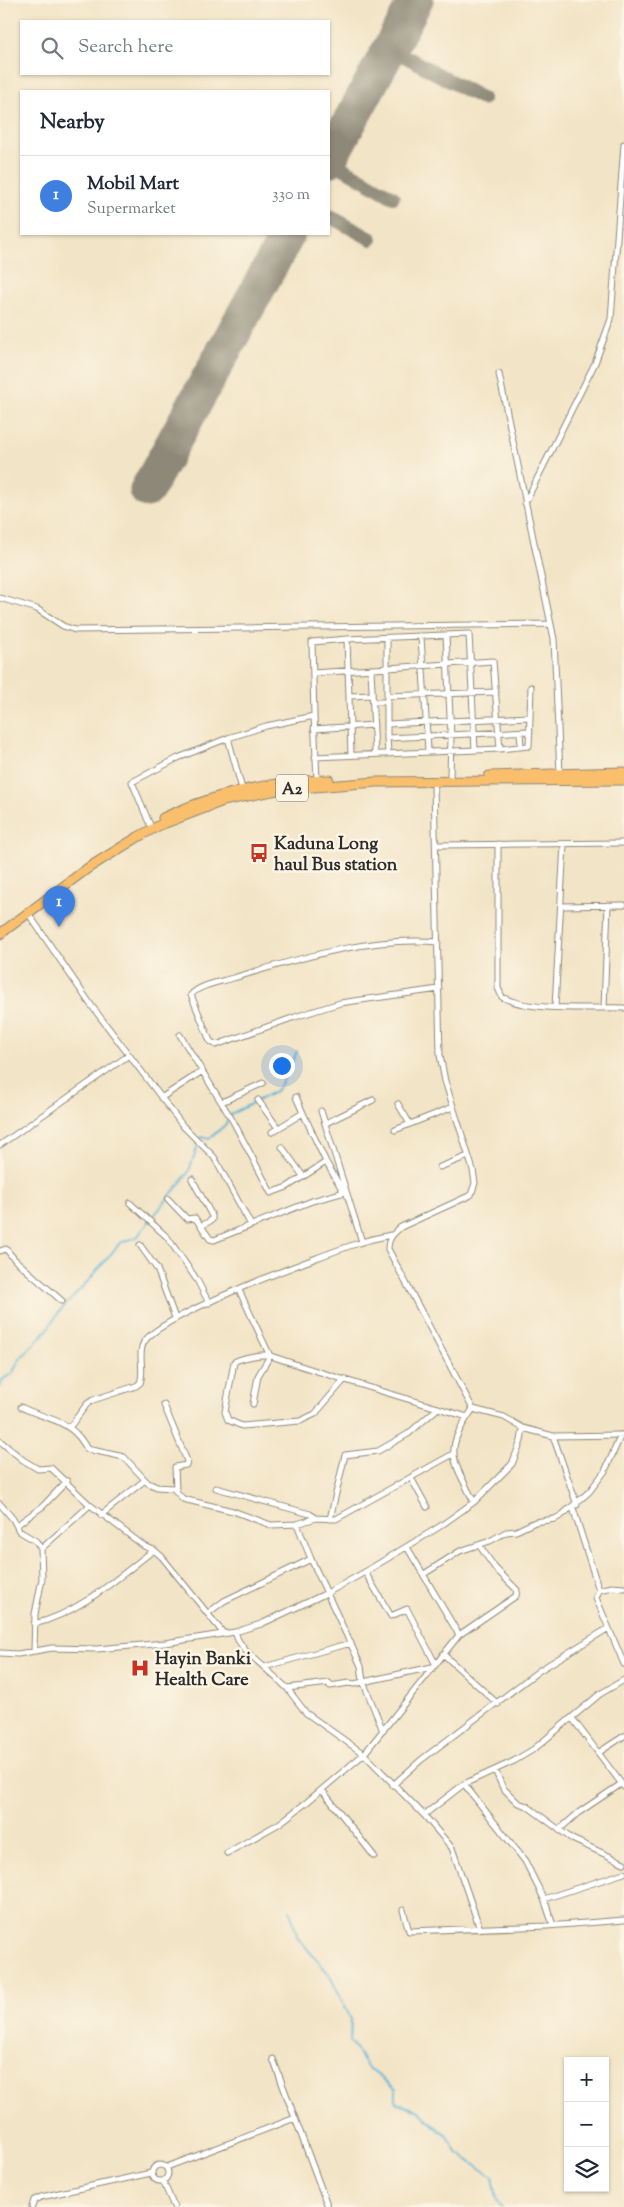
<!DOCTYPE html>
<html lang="en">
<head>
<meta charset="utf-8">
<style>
  :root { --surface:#fff; --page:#f2f2f3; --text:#1f2937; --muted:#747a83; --line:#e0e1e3; --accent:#0b8043 }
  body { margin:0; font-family:"Sorts Mill Goudy",serif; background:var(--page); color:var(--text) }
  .controls { position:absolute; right:15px; bottom:15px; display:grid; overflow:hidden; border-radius:0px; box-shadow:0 1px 4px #0004 }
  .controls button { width:45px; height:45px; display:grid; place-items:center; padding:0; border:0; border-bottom:1px solid var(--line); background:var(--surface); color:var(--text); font:25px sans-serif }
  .you { position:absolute; left:281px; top:1065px; width:18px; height:18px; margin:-12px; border:4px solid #fff; border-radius:50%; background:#1a73e8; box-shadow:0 0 0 8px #1a73e833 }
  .badge { display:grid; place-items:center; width:32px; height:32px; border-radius:50%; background:var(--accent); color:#fff; font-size:16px; font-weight:700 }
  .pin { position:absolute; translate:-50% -41px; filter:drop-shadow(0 1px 2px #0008) }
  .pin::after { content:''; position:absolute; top:26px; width:18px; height:15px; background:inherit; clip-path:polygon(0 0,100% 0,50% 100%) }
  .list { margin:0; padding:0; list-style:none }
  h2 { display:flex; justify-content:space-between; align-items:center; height:65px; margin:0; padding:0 20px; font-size:21px }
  h2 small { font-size:16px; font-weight:400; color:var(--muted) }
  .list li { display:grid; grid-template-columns:32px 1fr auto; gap:15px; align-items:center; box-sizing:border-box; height:80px; padding:0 20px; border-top:1px solid var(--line) }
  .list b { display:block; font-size:19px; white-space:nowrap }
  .list p { margin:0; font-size:16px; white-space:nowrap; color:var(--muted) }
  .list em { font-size:16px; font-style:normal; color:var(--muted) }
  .icon { flex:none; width:28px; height:28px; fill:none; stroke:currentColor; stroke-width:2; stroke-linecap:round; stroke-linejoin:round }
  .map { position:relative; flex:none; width:624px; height:2207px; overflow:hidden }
  .search { position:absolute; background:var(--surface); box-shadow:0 1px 4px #0004; left:20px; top:20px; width:310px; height:55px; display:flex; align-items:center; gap:12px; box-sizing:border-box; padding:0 18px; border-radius:0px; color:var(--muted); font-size:19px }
  .panel { position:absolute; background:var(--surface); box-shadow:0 1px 4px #0004; left:20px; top:90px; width:310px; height:145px; border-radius:0px }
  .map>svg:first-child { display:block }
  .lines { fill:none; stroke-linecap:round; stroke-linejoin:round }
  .stream { stroke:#57b2d5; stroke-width:2 }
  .taxiway { stroke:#8e8878; stroke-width:14 }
  .runway { stroke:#8e8878; stroke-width:35 }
  .minor-casing { stroke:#8e8878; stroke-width:7 }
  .trunk-casing { stroke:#8e8878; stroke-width:11 }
  .minor { stroke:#fff; stroke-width:5 }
  .trunk { stroke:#f9bf6d; stroke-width:9 }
  .labels { text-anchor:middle; stroke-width:5; stroke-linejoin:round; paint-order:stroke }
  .shield { fill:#fcf5e5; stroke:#6a6863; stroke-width:1 }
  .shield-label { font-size:16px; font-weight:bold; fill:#2b2b2b }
  .poi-label { font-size:18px; font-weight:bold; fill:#2b2b2b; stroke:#fcf5e5; text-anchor:start }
</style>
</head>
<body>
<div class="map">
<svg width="624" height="2207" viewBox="0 0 624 2207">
  <rect width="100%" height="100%" fill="#fcf5e5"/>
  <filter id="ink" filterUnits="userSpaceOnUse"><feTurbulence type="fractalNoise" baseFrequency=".02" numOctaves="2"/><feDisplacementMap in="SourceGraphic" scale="10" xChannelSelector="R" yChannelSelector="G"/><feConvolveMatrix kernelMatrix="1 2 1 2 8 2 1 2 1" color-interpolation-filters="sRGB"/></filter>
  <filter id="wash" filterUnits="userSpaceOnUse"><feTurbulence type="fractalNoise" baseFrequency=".0096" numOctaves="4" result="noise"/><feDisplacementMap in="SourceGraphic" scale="20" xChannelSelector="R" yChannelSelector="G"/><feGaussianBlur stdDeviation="1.12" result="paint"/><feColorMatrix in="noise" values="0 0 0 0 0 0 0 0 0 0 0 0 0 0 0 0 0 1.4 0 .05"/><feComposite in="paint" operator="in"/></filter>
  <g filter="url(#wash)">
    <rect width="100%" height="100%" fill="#f2e4c6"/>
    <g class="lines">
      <path class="stream" d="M0 1387 3 1379 12 1374 19 1360 47 1330 59 1312 90 1279 120 1243 137 1237 188 1173 201 1137 209 1139 225 1125 231 1114 276 1091 286 1076 297 1051
        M290 1911 298 1938 329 1974 351 2019 350 2041 368 2068 396 2089V2103L419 2111 439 2130 447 2134 456 2152 493 2177 497 2200 502 2207"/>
      <path class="taxiway" d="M390 48 483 99
        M329 160 393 197
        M329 216 371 239"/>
      <path class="runway" d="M329 160 416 0
        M147 490 288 234"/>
    </g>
  </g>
  <g filter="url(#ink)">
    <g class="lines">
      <g class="minor-casing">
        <path id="minor" d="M499 374 554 639 560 774
          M525 503 595 363 611 319 624 144
          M0 598 37 609 63 626 75 630 551 624
          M446 635 451 736 450 777
          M421 637 428 751
          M387 638V738
          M371 669 375 753
          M313 673 493 661 500 749
          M349 696 372 695
          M387 696 496 692
          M373 702H387
          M314 716 312 642 347 639
          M387 724 530 717
          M314 729 374 725
          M520 732 521 747
          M228 738 242 789
          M388 753 387 738 530 731
          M351 755 347 639 469 634 475 750
          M315 757 500 749 529 746 531 687
          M434 783 440 1055 445 1081 473 1170 475 1183 471 1195 401 1227C393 1234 388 1238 388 1249L473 1409 504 1417 523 1428 553 1436 624 1435
          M150 825 132 782 178 758 228 738 266 726 314 716 317 780
          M498 844V988L502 997C529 1012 592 1007 624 1008
          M436 845 624 843
          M561 906 624 905
          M28 913 91 1005 183 1126 214 1157 251 1225
          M438 942C369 936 298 959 233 978 220 982 199 985 191 995L210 1041 216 1045 295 1017 340 1003 439 989
          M555 1007 564 844
          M604 1008 608 905
          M180 1035 234 1123 271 1193 287 1187 326 1162
          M296 1097 303 1113
          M161 1098 201 1072
          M258 1100 278 1128
          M222 1102 263 1083
          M398 1104 410 1124
          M321 1111 362 1242
          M326 1123 373 1100
          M395 1130 453 1107
          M272 1132 303 1113 326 1162 343 1191
          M0 1145 129 1055
          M282 1147 303 1176
          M440 1167 468 1156
          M192 1179 212 1216V1220L201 1226 210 1239 214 1240 312 1201 345 1192
          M168 1199 187 1219 195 1218 201 1226
          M130 1203 167 1237 197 1280 209 1303
          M140 1245 157 1269 175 1318
          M0 1251 6 1249 15 1260 62 1301
          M239 1290 270 1356 258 1376 253 1404
          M345 1379 315 1414 300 1421 242 1426 228 1420 225 1412 234 1362C241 1358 262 1353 271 1356 335 1378 402 1397 467 1417
          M164 1405 187 1461 186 1465 175 1467 176 1490
          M21 1407C40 1417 64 1419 78 1436 82 1440 84 1444 87 1449L124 1457 148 1483 157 1487 173 1488 183 1499 233 1511 271 1525 297 1524 316 1518
          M473 1409C443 1451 452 1458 474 1502
          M69 1428 87 1404 93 1400 136 1386 140 1383C145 1370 137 1353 144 1342 162 1314 324 1254 362 1242 371 1239 381 1237 391 1235
          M553 1436 577 1505
          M0 1441 23 1460 38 1469 51 1468 90 1505 144 1546 154 1550 162 1557 224 1634
          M411 1478 427 1507
          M216 1488 310 1514 316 1518 336 1519 453 1454
          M0 1504 13 1519 19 1531 36 1541 41 1549 42 1579 35 1614 34 1651
          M573 1508 599 1590 596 1598 624 1664
          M101 1515 145 1480
          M330 1519 345 1455 378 1451 408 1434 438 1408
          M297 1524 311 1559 361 1666 363 1681 383 1731
          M17 1525 43 1506 67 1481
          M407 1547 459 1635
          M41 1549 90 1505
          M365 1572 391 1616 407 1609 435 1663
          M424 1574 460 1551 490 1541 506 1532 516 1531 535 1522 555 1519 562 1515 589 1492 605 1471 621 1435
          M599 1590 612 1587 624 1588
          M208 1613 224 1601 311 1559
          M34 1624C80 1613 117 1578 154 1550
          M235 1632 238 1640 245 1650 287 1688 306 1713 364 1754 424 1815 452 1848 480 1929
          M0 1653 18 1654 52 1648 97 1649 165 1643 235 1632 261 1624 327 1593 365 1572 439 1527 474 1502 512 1464 521 1441 523 1428
          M443 1654 498 1704
          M264 1667 351 1643
          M287 1688 329 1683 330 1686 349 1683 354 1684 432 1667
          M572 1718 624 1787
          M598 1753 624 1736
          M495 1770 503 1788 518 1803 527 1806 572 1839 624 1863
          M464 1784 525 1861 544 1899 553 1925
          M393 1785 421 1760 540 1670 607 1629
          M322 1790 374 1856
          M424 1815 464 1784 514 1761 534 1749 600 1694 624 1680
          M559 1830 578 1813 621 1784
          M227 1853 280 1823 307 1802 364 1754 459 1635 516 1596 517 1590 495 1568 479 1545
          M544 1899 624 1873
          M403 1910 409 1931 547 1926 624 1920
          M273 2059 328 2207
          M152 2173a8 8 0 1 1 16 0a8 8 0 1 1-16 0Z
          M167 2167 295 2118
          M163 2181 174 2207
          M32 2207 34 2200 41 2197 151 2173"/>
      </g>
      <g class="trunk-casing">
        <path id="trunk" d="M489 776 624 772
          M163 818C216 793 270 781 329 780
          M0 934 88 868 138 837 160 825 223 801 277 790 376 782 624 780"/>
      </g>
      <use href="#minor" class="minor"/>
      <use href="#trunk" class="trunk"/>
    </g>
  </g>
  <defs>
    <g id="bus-bare" transform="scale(1.5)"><path d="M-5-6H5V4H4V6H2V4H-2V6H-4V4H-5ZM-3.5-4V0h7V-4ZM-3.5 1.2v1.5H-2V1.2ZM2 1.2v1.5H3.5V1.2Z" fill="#c8321e" stroke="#fcf5e5" stroke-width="2.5" paint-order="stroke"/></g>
    <g id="hospital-bare" transform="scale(1.5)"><path d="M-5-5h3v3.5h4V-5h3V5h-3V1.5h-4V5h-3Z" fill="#c8321e" stroke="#fcf5e5" stroke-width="2.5" paint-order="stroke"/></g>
  </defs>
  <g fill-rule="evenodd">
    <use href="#bus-bare" x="259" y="853"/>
    <use href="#hospital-bare" x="140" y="1668"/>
  </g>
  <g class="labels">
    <rect class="shield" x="276" y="774.5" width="32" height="27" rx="4"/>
    <g class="shield-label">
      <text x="292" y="794">A2</text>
    </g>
    <g class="poi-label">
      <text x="274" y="849">Kaduna Long<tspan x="274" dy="21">haul Bus station</tspan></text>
      <text x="155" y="1664">Hayin Banki<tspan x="155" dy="21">Health Care</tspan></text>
    </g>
  </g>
</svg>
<div class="controls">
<button>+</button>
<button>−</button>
<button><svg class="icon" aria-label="layers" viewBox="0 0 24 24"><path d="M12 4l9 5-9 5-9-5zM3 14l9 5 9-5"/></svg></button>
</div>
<div class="you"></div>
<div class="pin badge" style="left:59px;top:927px;background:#3f7fe0">1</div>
<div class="search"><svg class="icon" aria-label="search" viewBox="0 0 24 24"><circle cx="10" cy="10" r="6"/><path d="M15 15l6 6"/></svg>Search here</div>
<section class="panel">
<h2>Nearby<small></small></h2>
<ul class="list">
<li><span class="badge" style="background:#3f7fe0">1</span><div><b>Mobil Mart</b><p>Supermarket</p></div><em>330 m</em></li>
</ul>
</section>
</div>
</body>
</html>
